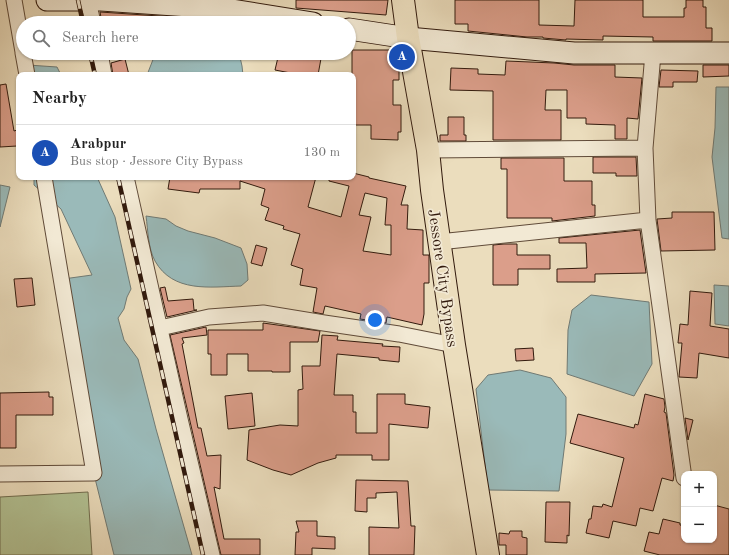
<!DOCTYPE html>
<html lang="en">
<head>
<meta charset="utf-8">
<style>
  :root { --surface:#fff; --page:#f6f6f6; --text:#222; --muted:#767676; --line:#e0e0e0; --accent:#8f2418 }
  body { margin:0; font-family:"Old Standard TT",serif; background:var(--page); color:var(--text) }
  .controls { position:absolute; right:12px; bottom:12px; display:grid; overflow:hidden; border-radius:8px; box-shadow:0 1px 3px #0004 }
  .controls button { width:36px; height:36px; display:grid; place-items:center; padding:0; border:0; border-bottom:1px solid var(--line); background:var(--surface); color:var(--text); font:20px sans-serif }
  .you { position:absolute; left:375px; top:320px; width:14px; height:14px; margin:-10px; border:3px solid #fff; border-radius:50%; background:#1a73e8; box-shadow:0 0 0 6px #1a73e833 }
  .badge { display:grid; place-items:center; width:26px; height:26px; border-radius:50%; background:var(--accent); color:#fff; font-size:13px; font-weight:700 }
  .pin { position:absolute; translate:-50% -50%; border:2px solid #fff; box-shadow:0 1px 4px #0006 }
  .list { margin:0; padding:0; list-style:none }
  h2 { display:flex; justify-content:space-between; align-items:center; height:52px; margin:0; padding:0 16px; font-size:17px }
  h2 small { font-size:13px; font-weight:400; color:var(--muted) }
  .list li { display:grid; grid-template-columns:26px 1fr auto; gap:12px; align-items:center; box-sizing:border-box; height:56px; padding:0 16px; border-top:1px solid var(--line) }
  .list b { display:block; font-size:15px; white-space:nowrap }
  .list p { margin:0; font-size:13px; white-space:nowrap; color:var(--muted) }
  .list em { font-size:13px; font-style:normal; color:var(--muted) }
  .icon { flex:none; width:22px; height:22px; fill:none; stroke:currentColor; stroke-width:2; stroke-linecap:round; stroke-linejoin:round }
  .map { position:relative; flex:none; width:729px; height:555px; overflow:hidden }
  .search { position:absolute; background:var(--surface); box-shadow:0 1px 3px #0004; left:16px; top:16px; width:340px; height:44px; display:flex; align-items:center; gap:10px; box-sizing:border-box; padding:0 14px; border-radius:22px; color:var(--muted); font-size:15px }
  .panel { position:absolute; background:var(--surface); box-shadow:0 1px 3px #0004; left:16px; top:72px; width:340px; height:108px; border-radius:8px }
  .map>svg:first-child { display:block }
  .green { fill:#b3c294; stroke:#726e50 }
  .water { fill:#9abab9; stroke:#707a74 }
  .building { fill:#db9e8a; stroke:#321a0d; fill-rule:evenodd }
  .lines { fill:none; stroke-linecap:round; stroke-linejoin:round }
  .street-casing { stroke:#604b39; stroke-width:17 }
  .secondary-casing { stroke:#321a0d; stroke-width:23 }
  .highway-casing { stroke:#321a0d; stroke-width:24 }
  .street { stroke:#f2e9d4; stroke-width:15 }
  .secondary { stroke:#f2e9d4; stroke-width:21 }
  .highway { stroke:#ebddbd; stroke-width:22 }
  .rail-casing { stroke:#321a0d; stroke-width:4.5 }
  .rail { stroke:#f2e9d4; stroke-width:3; stroke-dasharray:9; stroke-linecap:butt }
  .labels { text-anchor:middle; stroke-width:3.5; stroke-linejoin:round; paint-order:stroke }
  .street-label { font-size:16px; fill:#321a0d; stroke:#f2e9d4 }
</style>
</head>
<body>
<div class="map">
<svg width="729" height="555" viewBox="0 0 729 555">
  <rect width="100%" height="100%" fill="#ebddbd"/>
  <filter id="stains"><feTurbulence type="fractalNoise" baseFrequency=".005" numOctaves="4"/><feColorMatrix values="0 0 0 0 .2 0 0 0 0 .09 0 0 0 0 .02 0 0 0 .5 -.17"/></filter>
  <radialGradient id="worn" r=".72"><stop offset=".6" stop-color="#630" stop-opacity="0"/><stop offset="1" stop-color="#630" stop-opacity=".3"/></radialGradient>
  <path class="green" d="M88 492 92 555H0V497Z"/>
  <path class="water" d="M156 53H239L242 66 243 75H147L154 57Z
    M28 65 57 67 61 75H29Z
    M716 87H729V239L722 238 712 157 715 128Z
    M34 177H97L115 217 131 289 127 297 124 309 118 318 124 340 138 359 156 429 192 555H114L85 438 55 288 56 280 92 275 61 209 34 185Z
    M0 185 10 187 0 227Z
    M146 216 166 219 176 226 188 231 215 238 241 248 247 264 248 280 241 286C210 287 173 293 155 261 148 248 148 230 146 216Z
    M714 285 729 286V326L715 324Z
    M591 295 649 302 652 364 634 396 567 374 568 330 572 310Z
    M520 370 551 378 566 397V434L559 491 488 490 476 389 488 375Z"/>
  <path class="building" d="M296 0H388L386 15 296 8Z
    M455 0H539V25L574 26 575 0H643V17H684V8H686V0H703V7H706V28H712V41H653V37L603 36V40L566 39V40L543 38V37H527L468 31V24H455Z
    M100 12 218 20 224 21V23H102Z
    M352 50H397L399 60V80H393V105H401V132H398V140L371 139V125H353L354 77H353V75H352Z
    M279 53H322L318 75H301L275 70Z
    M125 59 129 75H113L111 63Z
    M506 61 554 63 574 65H615V77L642 78 638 119 627 118V139H615V125L586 124V118H567V90H546L545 110H561V140H493V91L450 90 451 68 478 69V74L505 75Z
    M703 65H729V76L703 77Z
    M661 70 698 71 697 82H673V87H659Z
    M6 84 14 131 17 130V146L0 147V85Z
    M448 117H464V135H466V141H440V135H448Z
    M593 157H636L637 176H616V173H593Z
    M501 158H564V181H592V205H595V216L552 221V218H507V169H501Z
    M353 173 369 177V178L406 186 401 205H408L407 229 423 230V255H429V283H424V314L422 325 387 317 386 323 360 319 361 314 325 306 323 314 313 312 317 288 300 285 303 269 291 265 300 234 283 229 284 226 265 220 269 208 261 205 265 189 240 181V189H200L199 193 168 189 170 177H316L308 207 341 217 349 186 329 181V177H353ZM365 193 387 198 385 225H391V255L363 251 371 217 359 215Z
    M672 212H714L715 250 661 251 657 219 672 218Z
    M640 230 646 273 595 274V282H557V269L587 268 586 243H559V238Z
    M504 244H517V255H550V269H518V285H493V245Z
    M256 245 267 248 262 266 251 263Z
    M32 278 35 305 17 307 14 279Z
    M165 287 168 301 193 299 194 310H197L167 317 160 288Z
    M690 291 712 293 710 326 729 329V358L699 353 697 378 679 377 682 343H678L680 324 688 325Z
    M263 323 320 331 318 342H290V372H272V371H248V354H227V375H211V354H208V330H263Z
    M206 327 207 335 182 338 184 343 182 344 198 428H201L207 456 221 455 220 489 214 487 224 539H260V555H221L170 335Z
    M322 335 338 336 337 340 383 344 382 346 400 347 399 362 379 360V358L337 354 334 395H353V412H356V433H377V394H405V404L430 407 428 428 389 424V460H372V455H336V458L318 463 291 475 273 470 247 460 249 430 280 425 298 426V390L303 389 302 366H320Z
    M533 348 534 360 516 361 515 349Z
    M49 392V397H53V415H16V448H0V393Z
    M252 393 255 426 228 429 225 396Z
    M645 394 664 399 665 407 664 412 666 413 674 475 673 481 662 478 653 511 640 508 636 526 613 521 609 538 586 533 589 519H591L593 506 602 507 603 504 612 507 624 458 570 443 578 414 634 428 635 424 638 425Z
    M685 418 693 420 688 440Z
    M356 480 408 481 411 526H415L414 555H369V527L399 528 397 492 376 493V498H367V512L355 511Z
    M546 502H570L569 536 567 535V543L545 542Z
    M714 505 729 509V555H660L644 551 649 532 659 534 663 519 680 523V525L684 526V540H714Z
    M296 521H317V536L335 537V549L312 548V555H295L296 532H299Z
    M510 531H522V537L527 538V555H506V545H499V533L509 534Z"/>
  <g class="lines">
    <g class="street-casing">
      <path id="street" d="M14 0 23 52
        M88 0 93 23
        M23 53 27 75
        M100 53 104 75
        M653 53 645 148 648 220 684 478
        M428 150 645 148
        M126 177 180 419 212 555
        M439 242 648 220
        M160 328 209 317 263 313 324 323 399 334 454 345
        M0 474 94 473 44 177"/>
    </g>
    <g class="secondary-casing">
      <path id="secondary" d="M47 0H101L219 8 313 23
        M349 29 408 38 574 53H729"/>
    </g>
    <g class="highway-casing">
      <path id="highway" d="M403 0 408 38 428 150 432 190 454 345 488 555"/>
    </g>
    <use href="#street" class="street"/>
    <use href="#secondary" class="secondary"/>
    <use href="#highway" class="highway"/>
    <g class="rail-casing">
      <path id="rail" d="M78 0 83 23
        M90 53 95 75
        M118 177 203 555"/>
    </g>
    <use href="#rail" class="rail"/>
  </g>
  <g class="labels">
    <g class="street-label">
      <text transform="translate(444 278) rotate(82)" y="6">Jessore City Bypass</text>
    </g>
  </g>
  <rect width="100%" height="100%" filter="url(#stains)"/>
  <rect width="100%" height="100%" fill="url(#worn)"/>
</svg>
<div class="controls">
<button>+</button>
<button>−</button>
</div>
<div class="you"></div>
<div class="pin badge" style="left:402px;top:57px;background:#1a4fb4">A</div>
<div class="search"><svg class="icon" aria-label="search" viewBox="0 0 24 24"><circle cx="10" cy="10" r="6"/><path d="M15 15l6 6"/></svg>Search here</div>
<section class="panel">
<h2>Nearby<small></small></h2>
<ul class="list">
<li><span class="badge" style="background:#1a4fb4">A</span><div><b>Arabpur</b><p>Bus stop · Jessore City Bypass</p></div><em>130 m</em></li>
</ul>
</section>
</div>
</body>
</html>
